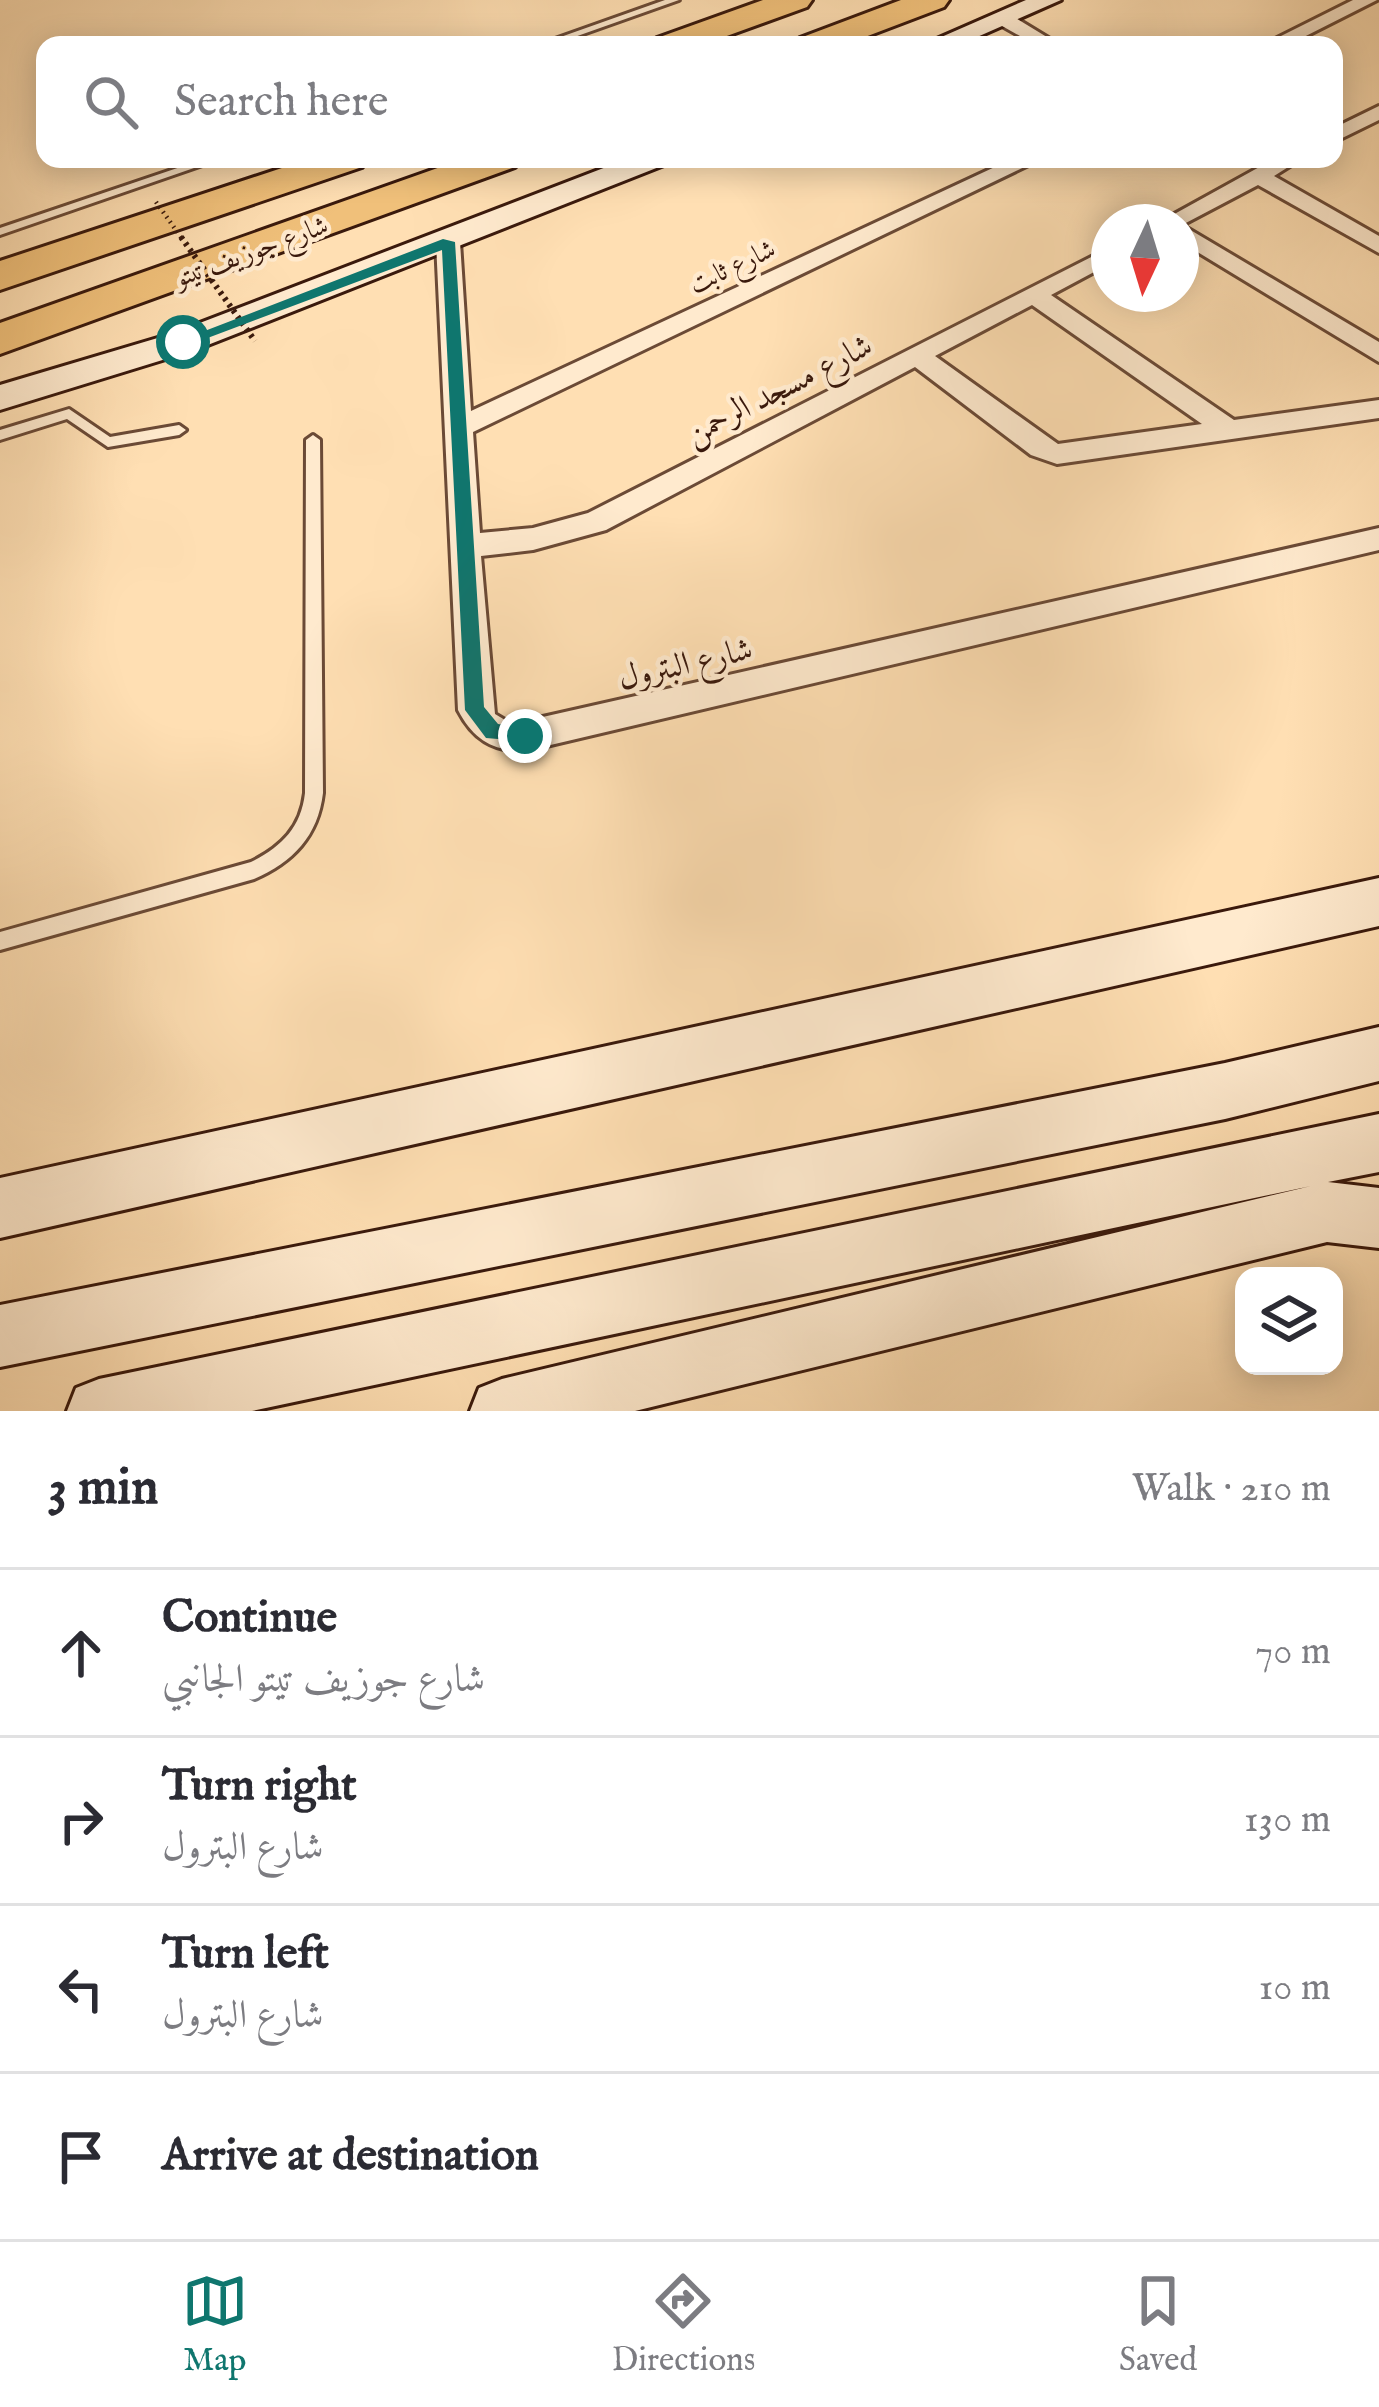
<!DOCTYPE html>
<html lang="en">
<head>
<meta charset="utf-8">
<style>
  :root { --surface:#fff; --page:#f2f2f3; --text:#2b2b33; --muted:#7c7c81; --line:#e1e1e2; --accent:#0f766e }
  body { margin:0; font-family:"IM FELL English",Amiri,serif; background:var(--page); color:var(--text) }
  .controls { position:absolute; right:36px; bottom:36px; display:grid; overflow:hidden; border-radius:24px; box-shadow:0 6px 30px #0003 }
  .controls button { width:108px; height:108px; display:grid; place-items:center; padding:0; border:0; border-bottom:3px solid var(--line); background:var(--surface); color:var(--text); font:60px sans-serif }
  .compass { position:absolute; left:1091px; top:204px; width:108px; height:108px; border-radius:50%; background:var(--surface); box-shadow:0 6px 30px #0003; rotate:184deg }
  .stop { position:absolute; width:36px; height:36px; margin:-27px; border:9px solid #0f766e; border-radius:50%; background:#fff }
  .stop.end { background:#0f766e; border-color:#fff; box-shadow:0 3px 12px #0008 }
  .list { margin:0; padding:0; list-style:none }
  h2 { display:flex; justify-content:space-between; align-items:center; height:156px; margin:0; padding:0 48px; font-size:51px }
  h2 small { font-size:39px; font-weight:400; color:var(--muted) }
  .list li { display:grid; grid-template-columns:78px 1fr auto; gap:36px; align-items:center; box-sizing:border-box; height:168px; padding:0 48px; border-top:3px solid var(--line) }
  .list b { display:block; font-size:45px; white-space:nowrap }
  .list p { margin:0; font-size:39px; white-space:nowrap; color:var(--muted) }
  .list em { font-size:39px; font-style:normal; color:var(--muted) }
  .icon { flex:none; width:66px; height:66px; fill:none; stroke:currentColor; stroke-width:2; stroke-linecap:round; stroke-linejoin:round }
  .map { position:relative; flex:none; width:1379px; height:1411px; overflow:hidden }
  .search { position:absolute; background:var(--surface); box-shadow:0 6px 30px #0003; left:36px; right:36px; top:36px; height:132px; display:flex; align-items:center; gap:30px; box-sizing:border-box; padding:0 42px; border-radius:24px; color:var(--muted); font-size:45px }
  .sheet { height:828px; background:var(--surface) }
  nav { display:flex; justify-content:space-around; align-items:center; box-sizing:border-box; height:168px; border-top:3px solid var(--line); background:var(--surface); font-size:33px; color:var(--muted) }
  nav a { display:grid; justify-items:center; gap:6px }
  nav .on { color:var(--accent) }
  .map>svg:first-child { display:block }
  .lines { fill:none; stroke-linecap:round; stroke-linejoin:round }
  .lane-casing { stroke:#6b4a36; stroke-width:6 }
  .street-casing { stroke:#6b4a36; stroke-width:6 }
  .secondary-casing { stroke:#3a190c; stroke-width:6 }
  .highway-casing { stroke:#3a190c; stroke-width:6 }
  .lane { fill:#ffeace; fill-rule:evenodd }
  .street { fill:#ffeace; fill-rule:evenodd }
  .secondary { fill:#ffeace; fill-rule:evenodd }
  .highway { fill:#f0c07a; fill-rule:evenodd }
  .path-bridge-far1 { stroke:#3a190c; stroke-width:4.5; stroke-dasharray:1.5 4.5; stroke-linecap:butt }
  .path-bridge { stroke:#3a190c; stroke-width:6; stroke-dasharray:3 4.5; stroke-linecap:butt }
  .route { fill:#0f766e }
  .labels { text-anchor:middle; stroke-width:9; stroke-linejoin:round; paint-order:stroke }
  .far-street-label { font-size:27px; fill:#3a190c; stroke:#ffeace }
  .street-label { font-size:33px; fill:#3a190c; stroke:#ffeace }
</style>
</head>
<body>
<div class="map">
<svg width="1379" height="1411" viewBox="0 0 1379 1411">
  <rect width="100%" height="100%" fill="#ffdfb3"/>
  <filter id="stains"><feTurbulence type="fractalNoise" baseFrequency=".00167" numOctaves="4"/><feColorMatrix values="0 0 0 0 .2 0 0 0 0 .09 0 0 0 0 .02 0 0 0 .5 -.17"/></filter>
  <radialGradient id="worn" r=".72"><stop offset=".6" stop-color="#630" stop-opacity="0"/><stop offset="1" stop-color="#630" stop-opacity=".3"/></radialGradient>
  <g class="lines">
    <g class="lane-casing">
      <path id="lane" d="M665 0H679L552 45H538Z
        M204 159H220L0 235V228Z
        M69 409 110 437 179 425 186 430 179 435 108 447 67 419 0 440V430Z
        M313 435 320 440 323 793C318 836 293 862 254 879L0 950V932L251 862C281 847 301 828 305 793L306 440Z"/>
    </g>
    <g class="street-casing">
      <path id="street" d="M1353 0H1377L1288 45H1263Z
        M995 14H1009L1060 45H1036L995 22Z
        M1379 106V120L1334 142V128Z
        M1012 159H1041L473 432 480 533 533 528 588 513 1109 248V264L1051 295 1234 420 1379 400V418L1057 464 1031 455 915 367 606 530 533 550 481 556 495 714 505 720 525 721 1379 528V550L525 751C492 751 473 739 458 710L436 242 440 237 448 235 460 242 471 411ZM1032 305 1202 424 1058 444 935 356Z
        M1274 159H1301L1274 176 1379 236V253L1258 185 1182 225 1379 342V362L1181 242V222H1160Z"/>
    </g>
    <g class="secondary-casing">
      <path id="secondary" d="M1026 0H1061L959 45H923Z
        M627 159H669L664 165 195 350 0 410V385L171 334Z
        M1379 878V926L0 1238V1178Z
        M1379 1027V1081L1225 1119 0 1367V1305L1225 1063Z
        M1379 1114V1172L1328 1182 1379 1188V1248L1327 1242 635 1411H470L479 1388 502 1379 1311 1186 252 1411H67L76 1388 99 1379Z"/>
    </g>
    <g class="highway-casing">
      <path id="highway" d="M763 0H812L807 7 702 45H651L657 38Z
        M901 0H949L944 7 844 45H794L800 38Z
        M309 159H368L362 167 0 290V261Z
        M463 159H521L515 167 0 354V323Z"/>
    </g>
    <use href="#lane" class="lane"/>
    <use href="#street" class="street"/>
    <use href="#secondary" class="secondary"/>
    <use href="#highway" class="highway"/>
    <path class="path-bridge-far1" d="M156 202 183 240"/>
    <path class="path-bridge" d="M181 237 255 341"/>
  </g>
  <path class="route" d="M443 239 455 242 484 707 498 724 532 730V742L486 738 465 710 442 250 189 345 176 342Z"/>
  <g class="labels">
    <g class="far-street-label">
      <text transform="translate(251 251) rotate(-20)" y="9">شارع جوزيف تيتو</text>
      <text transform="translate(732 266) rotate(-25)" y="9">شارع ثابت</text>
    </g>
    <g class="street-label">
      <text transform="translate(778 388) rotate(-27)" y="12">شارع مسجد الرحمن</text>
      <text transform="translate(685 662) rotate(-13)" y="12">شارع البترول</text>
    </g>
  </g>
  <rect width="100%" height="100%" filter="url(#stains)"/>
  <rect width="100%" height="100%" fill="url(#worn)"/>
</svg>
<div class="controls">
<button><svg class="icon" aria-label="layers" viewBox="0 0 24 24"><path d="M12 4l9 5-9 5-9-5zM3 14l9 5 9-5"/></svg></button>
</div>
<svg class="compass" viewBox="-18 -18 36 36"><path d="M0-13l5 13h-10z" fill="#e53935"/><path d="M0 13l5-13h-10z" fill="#7c7c81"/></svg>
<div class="stop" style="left:183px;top:342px"></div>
<div class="stop end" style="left:525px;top:736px"></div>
<div class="search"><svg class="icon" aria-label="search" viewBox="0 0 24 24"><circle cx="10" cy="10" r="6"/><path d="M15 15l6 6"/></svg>Search here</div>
</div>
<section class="sheet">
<h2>3 min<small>Walk · 210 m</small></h2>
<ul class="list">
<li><svg class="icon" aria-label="ahead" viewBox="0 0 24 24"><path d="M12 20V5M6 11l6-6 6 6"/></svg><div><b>Continue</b><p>شارع جوزيف تيتو الجانبي</p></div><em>70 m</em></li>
<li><svg class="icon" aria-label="right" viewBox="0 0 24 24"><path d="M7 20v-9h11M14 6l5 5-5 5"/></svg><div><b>Turn right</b><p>شارع البترول</p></div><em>130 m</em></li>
<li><svg class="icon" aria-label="left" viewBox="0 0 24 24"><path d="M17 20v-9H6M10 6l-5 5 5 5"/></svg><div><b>Turn left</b><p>شارع البترول</p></div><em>10 m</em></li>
<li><svg class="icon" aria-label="arrive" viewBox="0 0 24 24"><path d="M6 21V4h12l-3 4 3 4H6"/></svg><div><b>Arrive at destination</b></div></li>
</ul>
</section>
<nav>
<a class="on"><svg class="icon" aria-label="map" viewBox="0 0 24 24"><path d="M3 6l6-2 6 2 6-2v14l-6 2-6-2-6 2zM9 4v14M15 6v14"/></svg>Map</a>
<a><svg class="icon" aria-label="directions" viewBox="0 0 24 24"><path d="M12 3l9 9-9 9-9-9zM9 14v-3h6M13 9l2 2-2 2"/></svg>Directions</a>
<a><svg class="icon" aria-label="saved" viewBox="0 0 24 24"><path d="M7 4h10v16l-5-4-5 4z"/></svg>Saved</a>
</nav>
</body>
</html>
